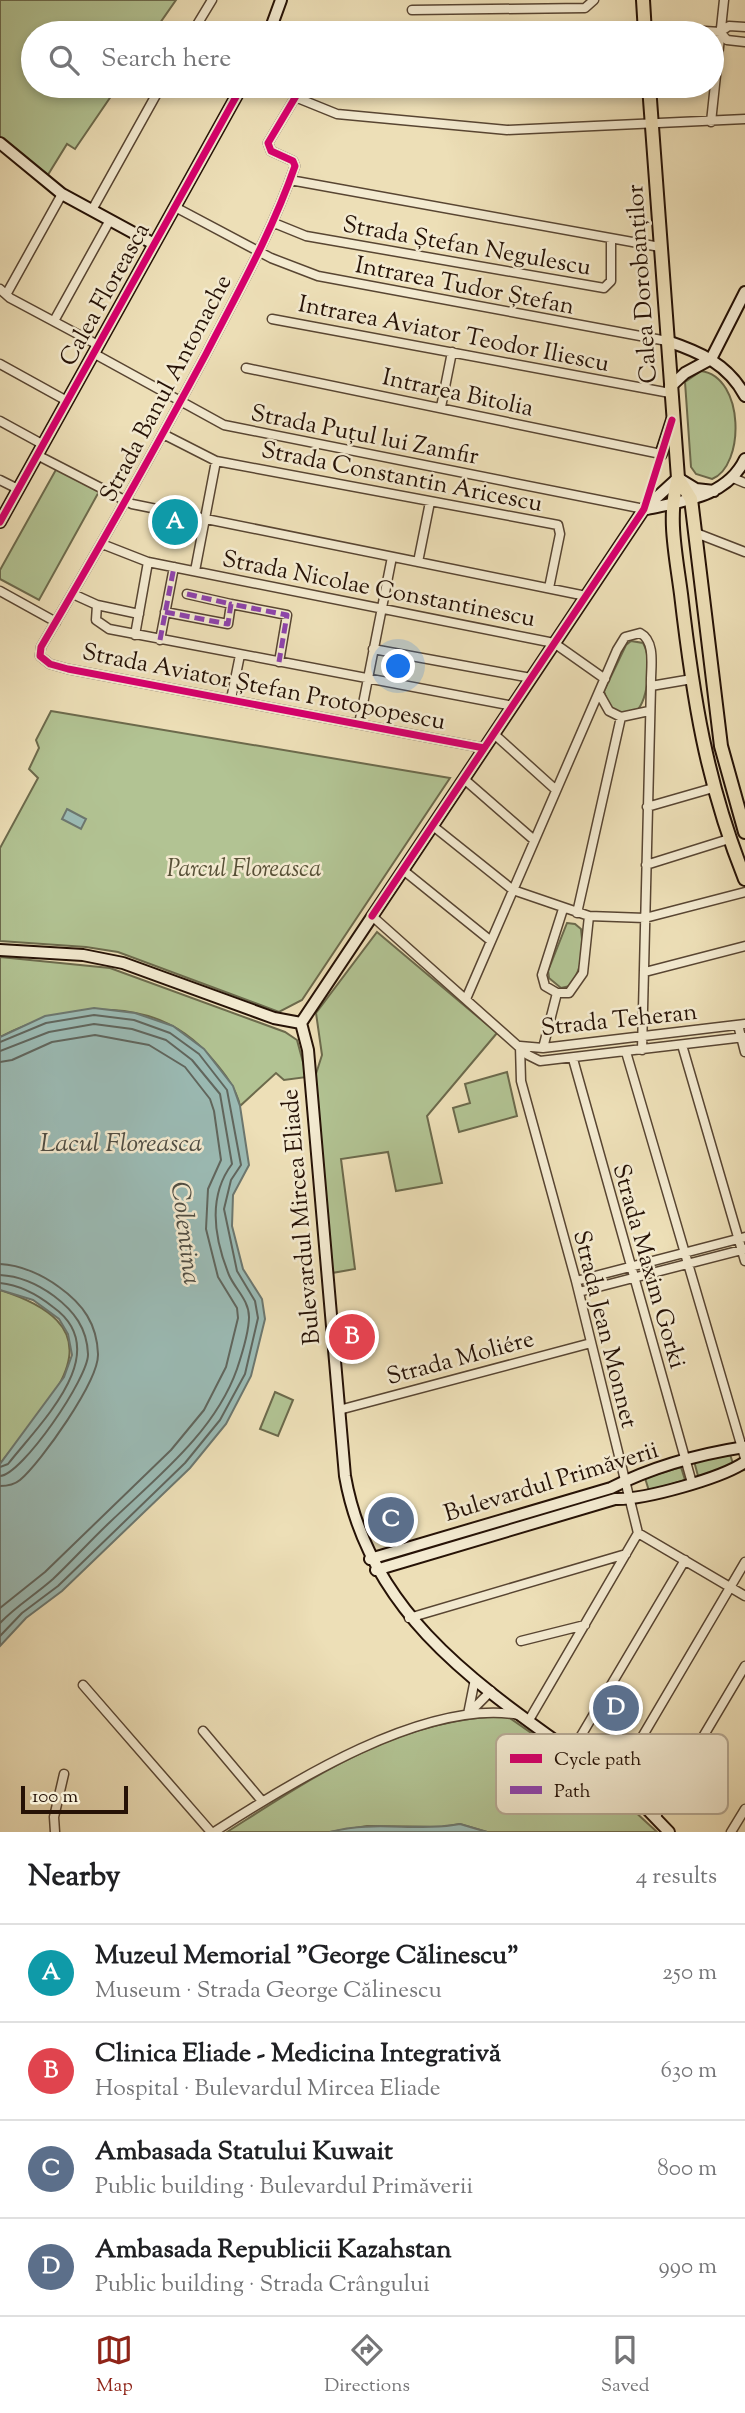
<!DOCTYPE html>
<html lang="en">
<head>
<meta charset="utf-8">
<style>
  :root { --surface:#fff; --page:#f6f6f6; --text:#202124; --muted:#757577; --line:#e0e0e0; --accent:#8f2418 }
  body { margin:0; font-family:"Sorts Mill Goudy",serif; background:var(--page); color:var(--text) }
  .scale { position:absolute; left:21px; bottom:18px; width:107px; box-sizing:border-box; padding-left:7px; border:4px solid #261206; border-top:0; font-size:19px; line-height:24px; white-space:nowrap; color:#261206; -webkit-text-stroke:5px #f3ead0; paint-order:stroke }
  .you { position:absolute; left:399px; top:667px; width:24px; height:24px; margin:-18px; border:5px solid #fff; border-radius:50%; background:#1a73e8; box-shadow:0 0 0 10px #1a73e833 }
  .badge { display:grid; place-items:center; width:46px; height:46px; border-radius:50%; background:var(--accent); color:#fff; font-size:23px; font-weight:700 }
  .pin { position:absolute; translate:-50% -50%; border:4px solid #fff; box-shadow:0 2px 7px #0006 }
  .list { margin:0; padding:0; list-style:none }
  h2 { display:flex; justify-content:space-between; align-items:center; height:91px; margin:0; padding:0 28px; font-size:30px }
  h2 small { font-size:23px; font-weight:400; color:var(--muted) }
  .list li { display:grid; grid-template-columns:46px 1fr auto; gap:21px; align-items:center; box-sizing:border-box; height:98px; padding:0 28px; border-top:2px solid var(--line) }
  .list b { display:block; font-size:26px; white-space:nowrap }
  .list p { margin:0; font-size:23px; white-space:nowrap; color:var(--muted) }
  .list em { font-size:23px; font-style:normal; color:var(--muted) }
  .icon { flex:none; width:38px; height:38px; fill:none; stroke:currentColor; stroke-width:2; stroke-linecap:round; stroke-linejoin:round }
  .map { position:relative; flex:none; width:745px; height:1832px; overflow:hidden }
  .search { position:absolute; background:var(--surface); box-shadow:0 4px 10px #0003; left:21px; right:21px; top:21px; height:77px; display:flex; align-items:center; gap:18px; box-sizing:border-box; padding:0 24px; border-radius:38px; color:var(--muted); font-size:26px }
  .sheet { height:483px; background:var(--surface) }
  nav { display:flex; justify-content:space-around; align-items:center; box-sizing:border-box; height:98px; border-top:2px solid var(--line); background:var(--surface); font-size:19px; color:var(--muted) }
  nav a { display:grid; justify-items:center; gap:4px }
  nav .on { color:var(--accent) }
  .map>svg:first-child { display:block }
  .green { fill:#b2c393; stroke:#6c6a4c; stroke-width:2 }
  .water { fill:#9bbbb5; stroke:#6c776f; stroke-width:2 }
  .lines { fill:none; stroke-linecap:round; stroke-linejoin:round }
  .shore { stroke:#60665e; stroke-width:2 }
  .street-casing { stroke:#584532; stroke-width:11 }
  .secondary-casing { stroke:#261206; stroke-width:14 }
  .primary-casing { stroke:#261206; stroke-width:16 }
  .street { stroke:#f3ead0; stroke-width:8 }
  .secondary { stroke:#f3ead0; stroke-width:10 }
  .primary { stroke:#eddfb7; stroke-width:12 }
  .quiet { stroke:#8e44ad; stroke-width:5; stroke-dasharray:10 5; stroke-linecap:butt }
  .cycleway-casing { stroke:#f3ead0; stroke-width:11 }
  .cycleway { stroke:#d6006c; stroke-width:7 }
  .labels { text-anchor:middle; stroke-width:5; stroke-linejoin:round; paint-order:stroke }
  .street-label { font-size:24px; fill:#261206; stroke:#f3ead0 }
  .park-label { font-size:24px; font-style:italic; fill:#575037; stroke:#f3ead0 }
  .water-label { font-size:26px; font-style:italic; fill:#4f4d43; stroke:#f3ead0 }
  .key { fill:#f3ead0; stroke:#b6a993; stroke-width:2 }
  .key-label { font-size:19px; fill:#261206 }
</style>
</head>
<body>
<div class="map">
<svg width="745" height="1832" viewBox="0 0 745 1832">
  <rect width="100%" height="100%" fill="#eddfb7"/>
  <filter id="stains"><feTurbulence type="fractalNoise" baseFrequency=".00286" numOctaves="4"/><feColorMatrix values="0 0 0 0 .2 0 0 0 0 .09 0 0 0 0 .02 0 0 0 .5 -.17"/></filter>
  <radialGradient id="worn" r=".72"><stop offset=".6" stop-color="#630" stop-opacity="0"/><stop offset="1" stop-color="#630" stop-opacity=".3"/></radialGradient>
  <path class="green" d="M0 0H176L153 33H33V86H118L75 149 67 144 46 178 0 137Z
    M701 371C745 377 745 466 712 479L696 474 691 467 685 382Z
    M58 466 101 488 39 600 0 579V570Z
    M631 641 643 643C652 658 649 698 636 712L622 715 609 708 604 691 626 645Z
    M51 711 450 778 302 1000 279 1012 118 952 86 947 0 941V848L38 778 29 769 39 748 36 740Z
    M567 923 575 924 581 929C584 952 583 966 570 986L561 988 549 978 548 971Z
    M377 932 497 1033 427 1116 442 1183 396 1191 388 1152 341 1159 355 1269 332 1273 315 1077 322 1055 316 1013Z
    M0 957 110 968 285 1032 297 1040 307 1077 284 1080 276 1073 240 1106C236 1088 225 1074 213 1060 158 993 70 1001 0 1037Z
    M507 1072 517 1116 459 1132 453 1108 470 1103 465 1084Z
    M0 1290C125 1330 54 1395 0 1464Z
    M275 1392 293 1400 278 1436 260 1429Z
    M729 1451 734 1467 745 1470 698 1476 694 1461Z
    M681 1467 685 1480 649 1491 645 1478Z
    M507 1716 606 1785 657 1832H487L460 1824 442 1827 367 1826 330 1832H227C315 1776 398 1718 507 1716Z"/>
  <path class="water" d="M67 809 86 819 81 829 62 819Z
    M94 1008 135 1013 173 1026 204 1049 233 1086 240 1106 249 1165 233 1195 232 1226 243 1269 262 1299 265 1319 251 1376 226 1424 190 1468 62 1591 26 1618 0 1646V1464L64 1377 72 1355 68 1334 59 1319 33 1300 0 1290V1037L45 1016Z
    M460 1824 487 1832H330C373 1820 418 1832 460 1824Z"/>
  <g class="lines">
    <path class="shore" d="M0 1042 46 1023 94 1015 134 1020 170 1033 199 1054 227 1090 241 1165 231 1180 224 1209 237 1271 255 1301 258 1318 245 1374 220 1420 185 1463 58 1586 22 1613 0 1636
      M0 1051 49 1032 94 1024 132 1029 166 1040 192 1060 220 1094 232 1164C208 1196 214 1238 229 1275 235 1289 249 1300 249 1317 249 1332 242 1354 237 1369 215 1432 156 1478 109 1523 90 1541 72 1561 53 1579 35 1595 16 1606 0 1623
      M0 1062 12 1060 52 1042 95 1035 149 1045 185 1067 210 1099 214 1111 221 1160 208 1189 206 1229 218 1277 237 1308 238 1318 226 1367 204 1410 171 1450 45 1572 0 1608
      M0 1264C21 1265 43 1275 59 1287 83 1304 97 1324 98 1354 99 1381 41 1462 20 1480 14 1485 7 1486 0 1486
      M0 1275C19 1276 39 1285 54 1296 74 1311 87 1328 88 1354 89 1377 22 1475 0 1476
      M0 1283C20 1285 38 1295 53 1307 116 1352 40 1423 8 1464L0 1467"/>
    <g class="street-casing">
      <path id="street" d="M412 10 585 8 594 0
        M645 27 720 32 727 40 745 42
        M720 32 729 26 745 27
        M192 33 212 0
        M302 86 268 143 271 151 293 161 295 166C272 232 238 292 206 354 153 453 98 550 41 647L40 656 50 664 68 669 484 748
        M295 97 337 114 507 130 745 119
        M711 122 724 0
        M290 180 660 247
        M175 207 271 258 318 276 667 341
        M92 210 161 86
        M274 223 306 236 604 288 611 281V240
        M0 289 10 298 98 345
        M7 293 62 194
        M272 319 670 393
        M54 321 110 220
        M93 353 224 425 644 509
        M0 364 67 401
        M246 368 661 454
        M441 407 452 352
        M0 421 42 444
        M163 434 216 461 558 525 560 534 549 588
        M37 455 132 504 586 596
        M733 478 745 483
        M0 480 18 489
        M696 533 745 552
        M102 544 148 562 554 643 605 679
        M418 562 430 502
        M195 571 216 461
        M0 591 56 622
        M187 594 231 604
        M75 595 97 605 96 620 109 629 513 706
        M97 605 139 614
        M165 612 228 624 231 604 287 615 279 662
        M135 635 148 562
        M160 640 174 567
        M373 649 531 678
        M651 686 692 679
        M600 695 609 711 621 717 649 711
        M231 699 240 655
        M359 724 392 557
        M494 734 556 790
        M464 779 534 840
        M647 807 713 788
        M433 826 513 890 589 916 645 918 745 892
        M646 865 729 839
        M403 870 491 941
        M563 909 542 975 545 986 557 993H569L583 973 589 916
        M577 913 621 717
        M372 916 528 1055 540 1061 745 1037
        M645 972 745 946
        M466 999 617 650 625 637 640 633C657 642 650 670 651 686L642 1050
        M738 1025 745 1052
        M682 1045 745 1261
        M520 1046 521 1081 576 1281 638 1533 529 1720
        M520 1046 543 1048 745 1024
        M543 1048 557 993
        M626 1052 745 1458
        M573 1059 692 1483
        M576 1281 745 1237
        M579 1292 745 1249
        M339 1410 591 1343
        M638 1533 745 1596
        M409 1618 626 1554
        M521 1641 585 1625
        M83 1685 211 1832
        M470 1712 491 1691
        M468 1714 475 1679
        M203 1731 262 1801
        M572 1751 685 1560
        M615 1783 745 1562
        M656 1816 745 1666
        M55 1832 54 1817 64 1774
        M214 1832C290 1783 426 1698 519 1715
        M731 1832 745 1809"/>
    </g>
    <g class="secondary-casing">
      <path id="secondary" d="M269 33 281 0
        M0 143 62 194 154 244
        M667 341C700 352 728 364 745 396
        M711 359 745 292
        M670 387 685 373 711 359
        M661 454 672 420
        M647 509C683 501 727 497 745 459
        M0 522 242 86
        M0 950 83 955 123 963 274 1018 301 1023
        M301 1023 308 1050 345 1476C374 1641 523 1710 643 1805L669 1832
        M301 1023 644 509 678 478 696 489 714 491
        M370 1559 611 1488C652 1467 700 1454 745 1447
        M376 1570 615 1499C644 1500 722 1478 745 1462"/>
    </g>
    <g class="primary-casing">
      <path id="primary" d="M643 0 645 33
        M649 86 678 478C667 517 676 555 681 594 693 697 706 782 745 879
        M678 478 691 499 721 746 745 832"/>
    </g>
    <use href="#street" class="street"/>
    <use href="#secondary" class="secondary"/>
    <use href="#primary" class="primary"/>
    <path class="quiet" d="M187 594 231 604
      M165 612 228 624 231 604 287 615 279 662
      M160 640 174 567"/>
    <g class="cycleway-casing">
      <path id="cycleway" d="M302 86 268 143 271 151 293 161 295 166C272 232 238 292 206 354 153 453 98 550 41 647L40 656 50 664 68 669 484 748
        M0 522 242 86
        M372 916 644 509 672 420"/>
    </g>
    <use href="#cycleway" class="cycleway"/>
  </g>
  <g class="labels">
    <g class="street-label">
      <text transform="translate(467 245) rotate(10)" y="8">Strada Ștefan Negulescu</text>
      <text transform="translate(641 284) rotate(-94)" y="8">Calea Dorobanților</text>
      <text transform="translate(465 285) rotate(11)" y="8">Intrarea Tudor Ștefan</text>
      <text transform="translate(104 294) rotate(-61)" y="8">Calea Floreasca</text>
      <text transform="translate(454 333) rotate(11)" y="8">Intrarea Aviator Teodor Iliescu</text>
      <text transform="translate(165 388) rotate(-62)" y="8">Strada Banul Antonache</text>
      <text transform="translate(458 392) rotate(12)" y="8">Intrarea Bitolia</text>
      <text transform="translate(365 434) rotate(11)" y="8">Strada Puțul lui Zamfir</text>
      <text transform="translate(402 476) rotate(11)" y="8">Strada Constantin Aricescu</text>
      <text transform="translate(379 588) rotate(11)" y="8">Strada Nicolae Constantinescu</text>
      <text transform="translate(264 686) rotate(11)" y="8">Strada Aviator Ștefan Protopopescu</text>
      <text transform="translate(619 1019) rotate(-6)" y="8">Strada Teheran</text>
      <text transform="translate(300 1217) rotate(-95)" y="8">Bulevardul Mircea Eliade</text>
      <text transform="translate(650 1266) rotate(74)" y="8">Strada Maxim Gorki</text>
      <text transform="translate(606 1329) rotate(76)" y="8">Strada Jean Monnet</text>
      <text transform="translate(460 1357) rotate(-15)" y="8">Strada Moliére</text>
      <text transform="translate(551 1481) rotate(-17)" y="8">Bulevardul Primăverii</text>
    </g>
    <g class="park-label">
      <text x="244" y="876">Parcul Floreasca</text>
    </g>
    <g class="water-label">
      <text x="121" y="1151">Lacul Floreasca</text>
      <text transform="translate(187 1233) rotate(83)" y="9">Colentina</text>
    </g>
  </g>
  <rect x="496" y="1734" width="232" height="80" rx="10" class="key"/>
  <rect x="510" y="1754" width="32" height="9" fill="#d6006c"/>
  <rect x="510" y="1786" width="32" height="8" fill="#8e44ad"/>
  <g class="key-label">
    <text x="554" y="1765">Cycle path</text>
    <text x="554" y="1797">Path</text>
  </g>
  <rect width="100%" height="100%" filter="url(#stains)"/>
  <rect width="100%" height="100%" fill="url(#worn)"/>
</svg>
<div class="scale">100 m</div>
<div class="you"></div>
<div class="pin badge" style="left:175px;top:522px;background:#0f9aa8">A</div>
<div class="pin badge" style="left:352px;top:1337px;background:#e0444e">B</div>
<div class="pin badge" style="left:391px;top:1520px;background:#5c6f8a">C</div>
<div class="pin badge" style="left:616px;top:1708px;background:#5c6f8a">D</div>
<div class="search"><svg class="icon" aria-label="search" viewBox="0 0 24 24"><circle cx="10" cy="10" r="6"/><path d="M15 15l6 6"/></svg>Search here</div>
</div>
<section class="sheet">
<h2>Nearby<small>4 results</small></h2>
<ul class="list">
<li><span class="badge" style="background:#0f9aa8">A</span><div><b>Muzeul Memorial &quot;George Călinescu&quot;</b><p>Museum · Strada George Călinescu</p></div><em>250 m</em></li>
<li><span class="badge" style="background:#e0444e">B</span><div><b>Clinica Eliade - Medicina Integrativă</b><p>Hospital · Bulevardul Mircea Eliade</p></div><em>630 m</em></li>
<li><span class="badge" style="background:#5c6f8a">C</span><div><b>Ambasada Statului Kuwait</b><p>Public building · Bulevardul Primăverii</p></div><em>800 m</em></li>
<li><span class="badge" style="background:#5c6f8a">D</span><div><b>Ambasada Republicii Kazahstan</b><p>Public building · Strada Crângului</p></div><em>990 m</em></li>
</ul>
</section>
<nav>
<a class="on"><svg class="icon" aria-label="map" viewBox="0 0 24 24"><path d="M3 6l6-2 6 2 6-2v14l-6 2-6-2-6 2zM9 4v14M15 6v14"/></svg>Map</a>
<a><svg class="icon" aria-label="directions" viewBox="0 0 24 24"><path d="M12 3l9 9-9 9-9-9zM9 14v-3h6M13 9l2 2-2 2"/></svg>Directions</a>
<a><svg class="icon" aria-label="saved" viewBox="0 0 24 24"><path d="M7 4h10v16l-5-4-5 4z"/></svg>Saved</a>
</nav>
</body>
</html>
